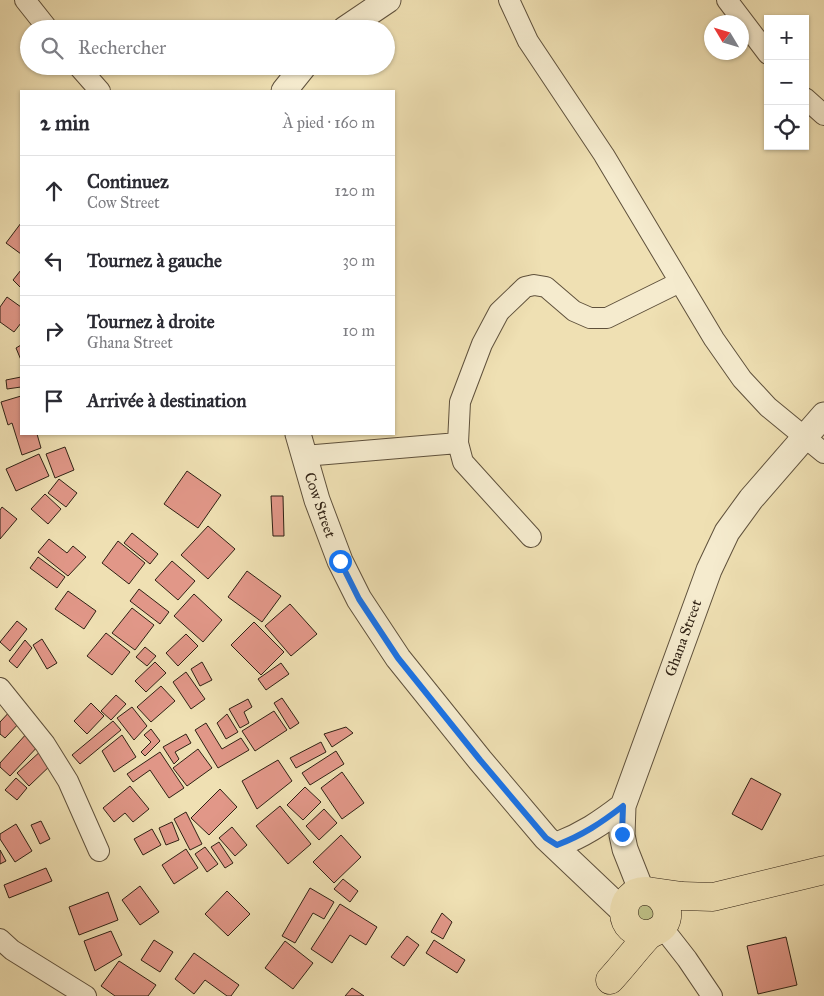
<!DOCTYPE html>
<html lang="fr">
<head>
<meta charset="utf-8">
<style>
  :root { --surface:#fff; --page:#f2f2f3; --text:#2b2b33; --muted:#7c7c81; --line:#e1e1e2 }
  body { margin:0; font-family:"IM FELL Great Primer",serif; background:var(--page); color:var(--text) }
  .controls { position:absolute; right:15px; top:15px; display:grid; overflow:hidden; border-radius:0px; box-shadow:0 1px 4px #0004 }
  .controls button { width:45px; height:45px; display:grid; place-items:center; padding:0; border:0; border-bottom:1px solid var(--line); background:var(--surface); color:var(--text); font:25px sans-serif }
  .compass { position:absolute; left:704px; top:15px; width:45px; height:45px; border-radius:50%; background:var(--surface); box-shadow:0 1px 4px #0004; rotate:308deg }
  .stop { position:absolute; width:15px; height:15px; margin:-11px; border:4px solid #1a73e8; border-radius:50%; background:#fff }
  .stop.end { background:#1a73e8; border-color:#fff; box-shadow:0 1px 5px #0008 }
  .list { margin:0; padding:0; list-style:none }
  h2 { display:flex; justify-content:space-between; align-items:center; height:65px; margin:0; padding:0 20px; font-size:21px }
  h2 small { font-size:16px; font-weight:400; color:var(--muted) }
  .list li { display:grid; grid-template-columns:32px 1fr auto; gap:15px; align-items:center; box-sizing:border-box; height:70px; padding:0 20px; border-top:1px solid var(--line) }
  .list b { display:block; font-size:19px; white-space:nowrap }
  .list p { margin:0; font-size:16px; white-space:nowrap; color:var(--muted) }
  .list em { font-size:16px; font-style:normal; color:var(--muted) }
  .icon { flex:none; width:28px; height:28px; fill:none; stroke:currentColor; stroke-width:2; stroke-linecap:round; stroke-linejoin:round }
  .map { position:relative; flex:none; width:824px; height:996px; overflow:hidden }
  .search { position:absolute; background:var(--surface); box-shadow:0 1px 4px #0004; left:20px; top:20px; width:375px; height:55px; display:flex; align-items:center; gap:12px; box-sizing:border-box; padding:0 18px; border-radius:28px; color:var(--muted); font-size:19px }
  .panel { position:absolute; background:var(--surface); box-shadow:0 1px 4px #0004; left:20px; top:90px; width:375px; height:345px; border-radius:0px }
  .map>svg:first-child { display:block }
  .green { fill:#bfc188; stroke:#77714e }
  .building { fill:#e19788; stroke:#2f2114 }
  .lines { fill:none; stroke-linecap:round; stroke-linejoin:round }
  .minor-casing { stroke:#5f513c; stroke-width:22 }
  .tertiary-casing { stroke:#5f513c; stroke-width:27 }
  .trunk-casing { stroke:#2f2114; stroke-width:29 }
  .minor { stroke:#f5ebce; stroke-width:20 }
  .tertiary { stroke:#f5ebce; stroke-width:25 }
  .trunk { stroke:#efe0b3; stroke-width:28 }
  .route { stroke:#1a73e8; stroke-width:6 }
  .labels { text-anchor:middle; stroke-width:4; stroke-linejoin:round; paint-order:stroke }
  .street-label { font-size:15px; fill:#2f2114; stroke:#f5ebce }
</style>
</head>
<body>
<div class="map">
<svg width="824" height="996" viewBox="0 0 824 996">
  <rect width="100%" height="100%" fill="#efe0b3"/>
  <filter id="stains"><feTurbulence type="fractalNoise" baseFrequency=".004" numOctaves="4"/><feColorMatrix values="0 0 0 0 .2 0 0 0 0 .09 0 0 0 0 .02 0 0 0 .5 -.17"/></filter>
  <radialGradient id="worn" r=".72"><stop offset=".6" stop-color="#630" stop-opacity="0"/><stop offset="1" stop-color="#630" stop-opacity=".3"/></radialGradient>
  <path class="green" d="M645 903 654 907V920L642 923 636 912V909Z"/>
  <path class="building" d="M21 223V254L6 243Z
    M21 270V288L13 280Z
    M7 297 21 307V323L14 332 0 322V307Z
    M21 345V360L16 348Z
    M21 377V387L7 389 6 380Z
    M21 396V434H37L41 448 22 455 12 423 8 425 1 402Z
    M65 447 74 470 55 478 46 454Z
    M39 454 49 476 16 491 6 469Z
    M187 471 221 495 198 528 164 504Z
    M59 479 77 493 66 507 48 493Z
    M45 494 61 509 48 524 31 509Z
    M271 496H283L284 536H273Z
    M2 507 17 519 0 539V510Z
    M208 526 235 549 208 579 181 555Z
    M132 533 158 554 150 564 124 543Z
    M49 539 67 553 73 546 86 557 68 576 38 552Z
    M118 541 145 563 129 584 102 563Z
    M38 557 65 577 57 588 30 568Z
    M172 561 195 581 178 600 155 580Z
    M247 571 281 596 262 622 228 597Z
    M139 589 169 612 160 624 130 601Z
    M68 591 96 611 84 629 55 609Z
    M194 594 222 620 203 642 174 616Z
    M290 604 317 634 291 656 265 626Z
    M132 608 154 625 135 650 112 633Z
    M17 621 27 629 10 651 0 642Z
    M254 622 284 652 261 675 231 645Z
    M106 633 130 652 112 675 87 656Z
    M186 634 198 646 178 666 166 653Z
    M42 639 57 663 47 669 33 645Z
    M25 640 32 648 17 668 9 661Z
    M145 647 156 656 147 666 136 657Z
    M155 662 166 673 146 692 135 681Z
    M202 662 212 680 200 686 191 669Z
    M281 663 289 674 266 690 258 679Z
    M186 672 205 699 191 709 173 682Z
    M161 686 175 701 151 722 137 707Z
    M116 695 126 704 111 720 101 711Z
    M282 698 299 723 290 729 274 703Z
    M248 699 252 707 244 712 249 723 240 728 229 709Z
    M91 703 104 716 87 734 74 721Z
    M132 707 147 726 134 740 117 718Z
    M13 708 24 718 5 738 0 734V722Z
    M274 711 287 730 255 751 242 731Z
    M227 714 238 732 226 739 217 723Z
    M113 721 121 730 80 764 72 755Z
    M206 723 222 749 241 738 249 750 218 768 195 730Z
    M346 727 353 733 332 747 324 734Z
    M151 729 160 741 145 756 141 752 151 742 144 735Z
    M28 732 41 743 10 776 0 767V763Z
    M186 734 191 743 175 752 179 759 174 764 163 747Z
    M122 735 136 757 114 772 102 751Z
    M321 742 326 752 296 768 290 758Z
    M44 748 55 761 29 786 17 773Z
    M198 749 212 768 187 786 173 768Z
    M336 751 344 764 310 785 302 773Z
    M160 752 184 788 169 798 150 770 133 782 127 774Z
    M278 760 292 781 257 809 242 781Z
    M342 772 364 803 342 819 321 788Z
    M16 778 27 788 17 800 5 790Z
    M751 778 781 794 762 830 732 814Z
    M130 786 149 809 133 822 125 813 114 822 103 808Z
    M305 787 321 802 303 820 287 805Z
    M220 789 237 807 209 835 191 818Z
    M280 806 311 844 288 864 256 826Z
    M324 809 337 823 319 840 306 826Z
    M186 812 202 844 190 850 174 819Z
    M41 821 50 839 40 844 31 825Z
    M172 822 179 840 166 845 159 828Z
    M16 824 32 851 15 862 0 839V834Z
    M232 827 247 845 235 856 219 838Z
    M152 829 161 845 143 855 134 839Z
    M341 835 361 857 334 883 313 862Z
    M219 842 233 863 225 868 211 847Z
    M205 847 218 864 207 872 195 854Z
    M186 849 198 868 174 884 162 865Z
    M0 850 6 861 0 864Z
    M46 868 52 881 9 898 4 885Z
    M343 879 358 891 350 902 334 889Z
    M140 886 159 912 140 925 122 900Z
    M310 888 334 902 324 919 313 913 295 943 282 936Z
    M227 891 250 914 228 936 205 914Z
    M108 892 118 920 79 935 69 907Z
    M340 904 377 927 366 945 350 935 332 963 311 949Z
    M442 913 452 922 443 939 431 932Z
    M111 931 122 955 95 971 84 941Z
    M407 936 419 945 404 966 391 957Z
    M786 937 797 985 758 994 747 946Z
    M154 940 173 952 160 972 141 960Z
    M434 940 465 960 457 973 426 953Z
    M285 941 313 963 293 989 265 968Z
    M194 953 239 985 231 996H227L205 980 194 994 175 979Z
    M119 961 156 985 148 996H115L101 986Z
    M352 988 364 996H345Z"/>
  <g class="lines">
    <g class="minor-casing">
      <path id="minor" d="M25 0 48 29
        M509 0 528 41 604 155 714 339 742 379 768 407 824 453
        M727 0 768 54
        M78 66 100 91
        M805 98 824 115
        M304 456 458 443
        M531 537 463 462 458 443 460 402 482 344 499 312 525 287 534 285 546 287 574 311 590 318H607L680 282
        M0 688 45 744 68 781 99 851
        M662 927 687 959 712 996
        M0 939 12 950 86 996"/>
    </g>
    <g class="tertiary-casing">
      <path id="tertiary" d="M345 29 388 0
        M284 91 304 66
        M298 434 317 500 340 561 359 599 398 658 480 760 546 838 624 912
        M557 845C583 835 601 823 623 806
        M642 892 625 849 622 835 623 806 709 570 727 532 751 499 824 415"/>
    </g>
    <g class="trunk-casing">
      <path id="trunk" d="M647 891 682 896 713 897 824 870
        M610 980C623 966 635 950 648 936 653 932 660 931 664 925 673 911 662 892 646 891 617 890 615 936 650 934"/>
    </g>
    <use href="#minor" class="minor"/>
    <use href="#tertiary" class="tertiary"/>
    <use href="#trunk" class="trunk"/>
  </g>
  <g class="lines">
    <path class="route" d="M340 561 359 599 398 658 480 760 546 838 557 845C583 835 601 823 623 806L622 834"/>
  </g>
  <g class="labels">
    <g class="street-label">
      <text transform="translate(320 505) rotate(71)" y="5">Cow Street</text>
      <text transform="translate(683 638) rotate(-70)" y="5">Ghana Street</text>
    </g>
  </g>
  <rect width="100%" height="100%" filter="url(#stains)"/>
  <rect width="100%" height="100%" fill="url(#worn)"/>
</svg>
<div class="controls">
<button>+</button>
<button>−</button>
<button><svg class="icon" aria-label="locate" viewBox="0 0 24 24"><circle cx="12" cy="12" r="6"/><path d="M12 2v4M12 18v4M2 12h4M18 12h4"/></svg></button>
</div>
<svg class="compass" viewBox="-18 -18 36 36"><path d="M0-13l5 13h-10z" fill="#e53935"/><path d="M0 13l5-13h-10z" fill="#7c7c81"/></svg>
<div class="stop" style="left:340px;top:561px"></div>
<div class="stop end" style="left:622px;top:834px"></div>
<div class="search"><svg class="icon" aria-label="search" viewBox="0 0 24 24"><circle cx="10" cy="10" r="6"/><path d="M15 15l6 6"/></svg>Rechercher</div>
<section class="panel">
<h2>2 min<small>À pied · 160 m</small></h2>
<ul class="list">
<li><svg class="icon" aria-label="ahead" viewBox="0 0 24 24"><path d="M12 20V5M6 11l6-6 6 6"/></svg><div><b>Continuez</b><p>Cow Street</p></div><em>120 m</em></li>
<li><svg class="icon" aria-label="left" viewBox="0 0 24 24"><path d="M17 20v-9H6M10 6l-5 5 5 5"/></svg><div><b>Tournez à gauche</b></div><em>30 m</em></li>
<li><svg class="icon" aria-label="right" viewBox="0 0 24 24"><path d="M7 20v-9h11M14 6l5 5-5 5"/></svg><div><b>Tournez à droite</b><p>Ghana Street</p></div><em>10 m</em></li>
<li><svg class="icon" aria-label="arrive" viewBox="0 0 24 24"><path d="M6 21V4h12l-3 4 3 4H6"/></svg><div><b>Arrivée à destination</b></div></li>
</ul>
</section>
</div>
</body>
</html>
